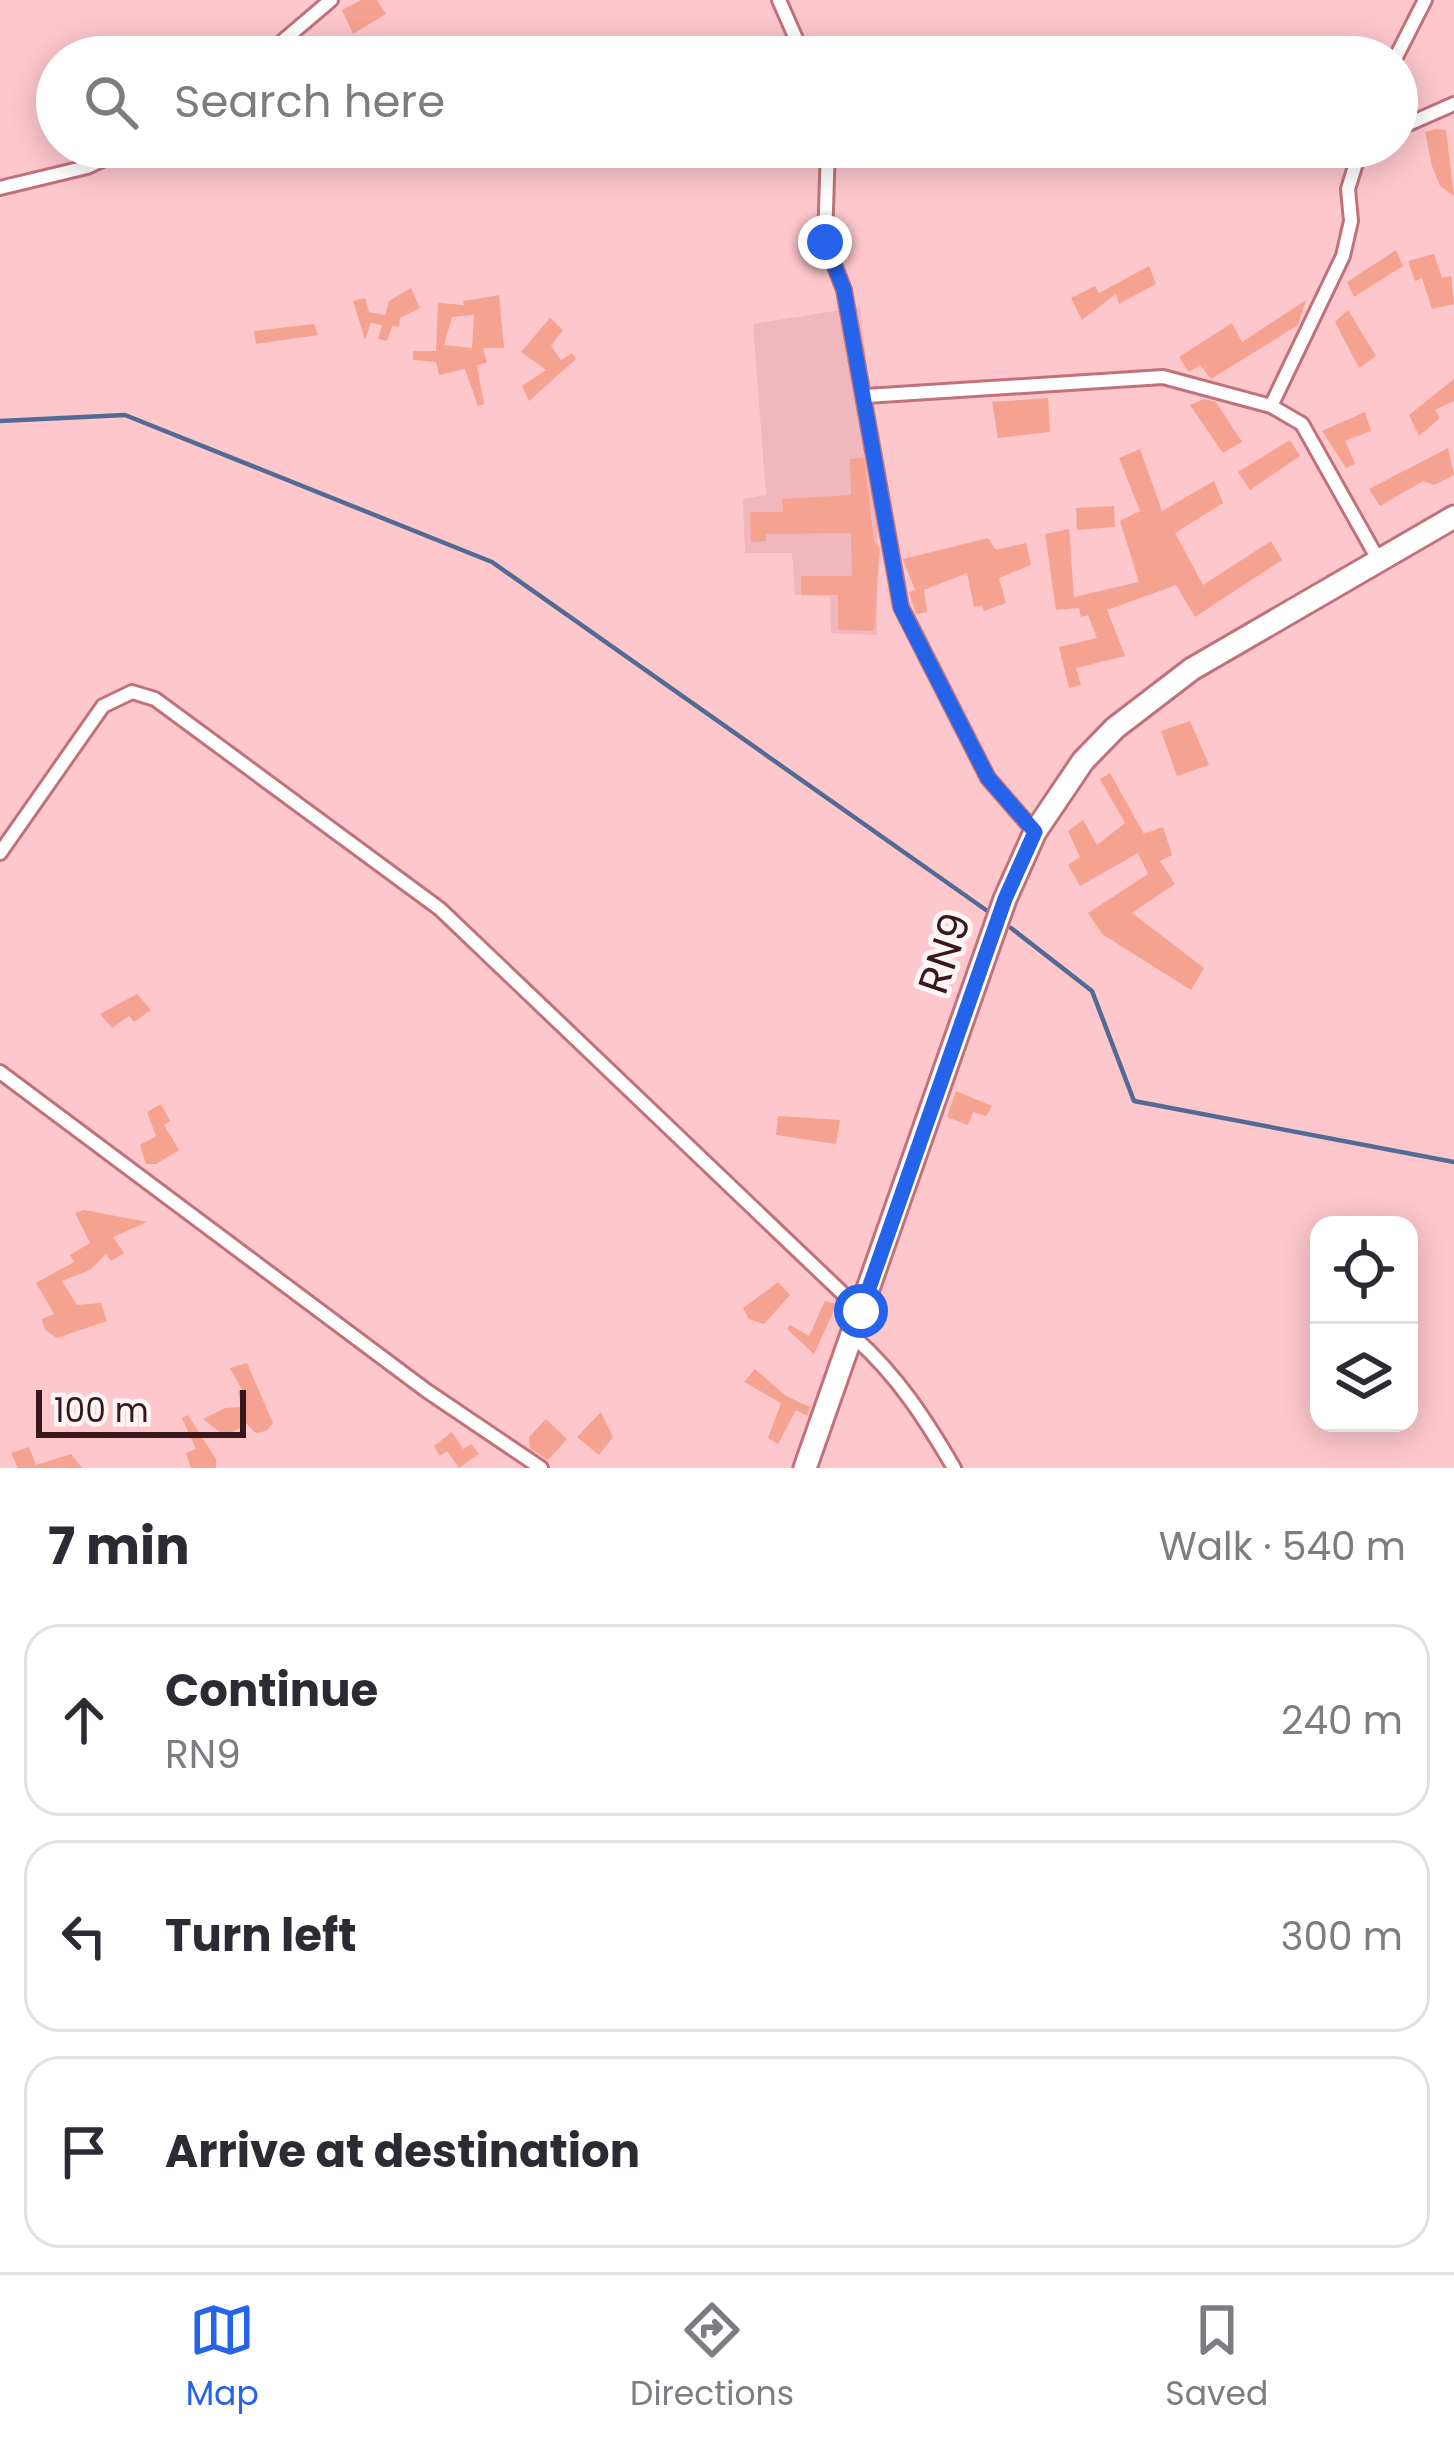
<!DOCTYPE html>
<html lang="en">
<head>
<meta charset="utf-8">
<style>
  :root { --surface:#fff; --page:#f2f2f3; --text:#2b2b33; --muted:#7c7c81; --line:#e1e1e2; --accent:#2563eb }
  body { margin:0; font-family:Poppins,sans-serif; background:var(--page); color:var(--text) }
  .controls { position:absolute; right:36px; bottom:36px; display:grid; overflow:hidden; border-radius:24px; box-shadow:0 6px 30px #0003 }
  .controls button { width:108px; height:108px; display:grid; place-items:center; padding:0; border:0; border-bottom:3px solid var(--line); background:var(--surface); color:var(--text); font:60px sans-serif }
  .scale { position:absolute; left:36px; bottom:30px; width:210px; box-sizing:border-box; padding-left:12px; border:6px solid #37171b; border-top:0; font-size:33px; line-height:42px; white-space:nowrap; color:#37171b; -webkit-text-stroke:9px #fff5f6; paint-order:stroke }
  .stop { position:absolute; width:36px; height:36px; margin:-27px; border:9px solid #2563eb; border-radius:50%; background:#fff }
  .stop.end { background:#2563eb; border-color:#fff; box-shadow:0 3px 12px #0008 }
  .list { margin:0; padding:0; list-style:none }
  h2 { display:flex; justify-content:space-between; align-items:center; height:156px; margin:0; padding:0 48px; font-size:51px }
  h2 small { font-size:39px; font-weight:400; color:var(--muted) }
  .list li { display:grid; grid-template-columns:78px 1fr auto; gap:36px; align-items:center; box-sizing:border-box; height:192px; margin:0 24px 24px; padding:0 24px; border:3px solid var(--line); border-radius:36px }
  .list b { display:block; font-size:45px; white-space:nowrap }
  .list p { margin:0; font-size:39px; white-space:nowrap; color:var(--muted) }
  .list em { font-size:39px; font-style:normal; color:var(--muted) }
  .icon { flex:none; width:66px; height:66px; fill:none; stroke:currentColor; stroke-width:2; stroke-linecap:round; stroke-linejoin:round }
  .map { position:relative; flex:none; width:1454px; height:1468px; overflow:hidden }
  .search { position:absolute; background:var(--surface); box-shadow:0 6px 30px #0003; left:36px; right:36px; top:36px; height:132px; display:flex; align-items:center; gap:30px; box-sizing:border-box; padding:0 42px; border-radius:66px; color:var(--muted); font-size:45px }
  .sheet { height:804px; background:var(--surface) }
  nav { display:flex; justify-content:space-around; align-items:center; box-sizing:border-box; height:168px; border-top:3px solid var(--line); background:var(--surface); font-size:33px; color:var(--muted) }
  nav a { display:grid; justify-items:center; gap:6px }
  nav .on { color:var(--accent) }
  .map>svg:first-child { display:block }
  .built { fill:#f0b7bc }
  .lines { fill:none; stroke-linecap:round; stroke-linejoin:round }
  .stream { stroke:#516b95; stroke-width:4.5 }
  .building { fill:#f6a290; fill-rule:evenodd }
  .minor-casing { stroke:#c2717b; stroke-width:18 }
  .primary-casing { stroke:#c2717b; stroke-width:27 }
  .minor { stroke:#fff; stroke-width:12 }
  .primary { stroke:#fff; stroke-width:21 }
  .route { stroke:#2563eb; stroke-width:15 }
  .labels { text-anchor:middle; stroke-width:10; stroke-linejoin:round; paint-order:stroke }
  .street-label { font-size:42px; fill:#37171b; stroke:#fff5f6 }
</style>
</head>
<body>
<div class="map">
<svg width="1454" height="1468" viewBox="0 0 1454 1468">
  <rect width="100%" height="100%" fill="#fdc7cc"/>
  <path class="built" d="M860 307 878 461 877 635 831 633 830 596 795 595 792 553H745L743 499 766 495 753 324Z"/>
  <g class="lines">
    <path class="stream" d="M0 421 125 415 492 562 986 910
      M1011 928 1092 991 1134 1101 1454 1162"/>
  </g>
  <path class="building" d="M361 0H377L386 14 353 34 342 10Z
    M1436 129 1446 130 1454 196 1440 186 1432 166 1425 132Z
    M1396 250 1403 266 1354 297 1347 282Z
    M1434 254 1442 278 1451 276 1454 304 1432 309 1422 278 1415 281 1408 261Z
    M1149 266 1156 284 1119 304 1116 294 1082 320 1071 298 1095 286 1099 293Z
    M411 288 420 308 400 318 399 327 392 326 387 341 378 339 382 325 371 323 365 340 353 301 365 298 369 312 385 315 389 301Z
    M499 295 504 348H483L487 363 477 365 484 404 478 406 465 369 439 375 436 362 413 360V351H436L438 303 464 305 463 301ZM474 315 472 348 444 345 452 317Z
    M1306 300 1298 325 1211 379 1200 365 1189 372 1179 357 1232 323 1242 342Z
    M1348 310 1376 356 1359 368 1335 322Z
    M550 318 563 330 551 346 561 360 572 353 576 359 529 401 522 386 546 370 521 352Z
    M314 324 318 335 256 344 254 331Z
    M1454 379V401L1435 410 1440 418 1419 436 1409 415Z
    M1048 398 1050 432 998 438 992 402Z
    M1204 399 1216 402 1242 442 1223 453 1190 405Z
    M1365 412 1371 431 1345 441 1355 464 1346 468 1322 431Z
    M1290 440 1300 456 1250 490 1238 472Z
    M1448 448 1454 475 1434 485 1423 481 1380 506 1369 489Z
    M1140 449 1162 511 1214 481 1223 503 1175 533 1203 585 1271 541 1282 560 1195 617 1176 585 1107 610 1125 656 1076 668 1081 685 1069 688 1059 647 1097 638 1088 615 1081 617 1079 608 1056 610 1045 534 1069 529 1074 597 1139 582 1120 521 1140 511 1119 458Z
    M864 458 874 542 880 548 874 631 838 630V595H801V576H852L851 533 766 534V541L751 542 750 512H783L782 499 851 495 850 459Z
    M1114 506 1115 527 1077 530 1076 508Z
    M988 538 996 550 1026 543 1031 565 999 578 1006 603 984 611 982 605 974 607 967 573 924 590 927 612 916 614 909 592 915 590 903 559Z
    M1190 721 1209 765 1177 776 1161 731Z
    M1110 773 1144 834 1163 827 1172 855 1160 861 1175 884 1132 913 1204 968 1191 990 1102 934 1088 913 1148 874 1138 853 1080 886 1068 865 1080 857 1068 831 1083 820 1097 845 1125 823 1100 779Z
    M137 994 151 1010 134 1022 129 1016 112 1028 100 1014Z
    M956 1091 992 1106 986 1116 973 1112 968 1125 947 1117Z
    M161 1104 170 1121 164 1125 179 1150 156 1164H146L140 1145 156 1136 147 1112Z
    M778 1116 840 1120 836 1144 776 1135Z
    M84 1210 147 1222 113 1237 124 1253 111 1261 106 1254 90 1270 62 1281 77 1305 101 1303 107 1321 57 1338 45 1330 42 1319 54 1314 36 1283 74 1262 70 1255 90 1243 75 1213Z
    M778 1282 790 1295 764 1324 749 1319 743 1308Z
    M825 1301 837 1304 814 1354 787 1329 790 1325 809 1336Z
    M247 1363 273 1423 266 1431 256 1433 247 1424 225 1436 203 1419 225 1408 241 1407 238 1391 242 1390 230 1368Z
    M755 1369 786 1396 810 1407 807 1416 796 1410 778 1444 768 1438 781 1403 744 1382Z
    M601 1412 613 1437 599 1455 577 1437Z
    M188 1415 216 1459V1468H191L186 1453 196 1449 182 1418Z
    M546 1419 567 1439 548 1460 530 1448 529 1437Z
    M452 1432 463 1449 471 1444 479 1454 459 1468 447 1451 440 1456 434 1446Z
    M29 1447 36 1465 71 1454 82 1468H18L11 1453Z"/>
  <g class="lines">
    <g class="minor-casing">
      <path id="minor" d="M779 0 804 57
        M264 57 331 0
        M1396 57 1425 0
        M1397 129 1454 104
        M828 147 825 241 844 290 901 607 988 778 1035 832
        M0 188 87 167 130 147
        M866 396 1163 377 1271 406 1302 424 1379 561
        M1271 406 1343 256 1351 221 1348 189 1361 147
        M0 853 103 706 132 692 155 699 440 909 860 1310
        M0 1072 427 1391 541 1468
        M855 1338C897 1375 926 1420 954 1468"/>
    </g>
    <g class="primary-casing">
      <path id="primary" d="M805 1468 1005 899 1035 832 1083 761 1115 728 1192 669 1454 517"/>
    </g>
    <use href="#minor" class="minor"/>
    <use href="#primary" class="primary"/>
  </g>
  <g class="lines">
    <path class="route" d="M825 242 844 290 901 608 988 778 1035 832 1005 899 861 1311"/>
  </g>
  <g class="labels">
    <g class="street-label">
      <text transform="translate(944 953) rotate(-71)" y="15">RN9</text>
    </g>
  </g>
</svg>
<div class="controls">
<button><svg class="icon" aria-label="locate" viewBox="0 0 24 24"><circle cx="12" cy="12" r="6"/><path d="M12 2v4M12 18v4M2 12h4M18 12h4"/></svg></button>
<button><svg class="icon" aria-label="layers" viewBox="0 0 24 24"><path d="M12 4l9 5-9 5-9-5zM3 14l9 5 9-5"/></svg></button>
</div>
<div class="scale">100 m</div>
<div class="stop" style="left:861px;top:1311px"></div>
<div class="stop end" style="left:825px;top:242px"></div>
<div class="search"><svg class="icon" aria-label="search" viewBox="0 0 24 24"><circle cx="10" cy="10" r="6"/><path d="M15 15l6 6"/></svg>Search here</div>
</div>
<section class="sheet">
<h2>7 min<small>Walk · 540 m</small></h2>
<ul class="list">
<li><svg class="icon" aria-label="ahead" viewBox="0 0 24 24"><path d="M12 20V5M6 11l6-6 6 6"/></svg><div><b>Continue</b><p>RN9</p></div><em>240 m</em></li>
<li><svg class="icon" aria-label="left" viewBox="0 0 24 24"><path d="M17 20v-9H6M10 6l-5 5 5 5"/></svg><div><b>Turn left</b></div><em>300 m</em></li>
<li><svg class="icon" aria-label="arrive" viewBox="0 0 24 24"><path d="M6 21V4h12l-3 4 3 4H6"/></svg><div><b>Arrive at destination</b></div></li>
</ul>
</section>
<nav>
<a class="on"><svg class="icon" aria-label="map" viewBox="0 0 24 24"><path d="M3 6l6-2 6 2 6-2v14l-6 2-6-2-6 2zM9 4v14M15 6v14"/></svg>Map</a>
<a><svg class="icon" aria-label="directions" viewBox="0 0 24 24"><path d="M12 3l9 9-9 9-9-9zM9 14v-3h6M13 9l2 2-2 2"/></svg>Directions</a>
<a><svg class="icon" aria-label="saved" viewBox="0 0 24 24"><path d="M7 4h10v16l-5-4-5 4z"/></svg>Saved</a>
</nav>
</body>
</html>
